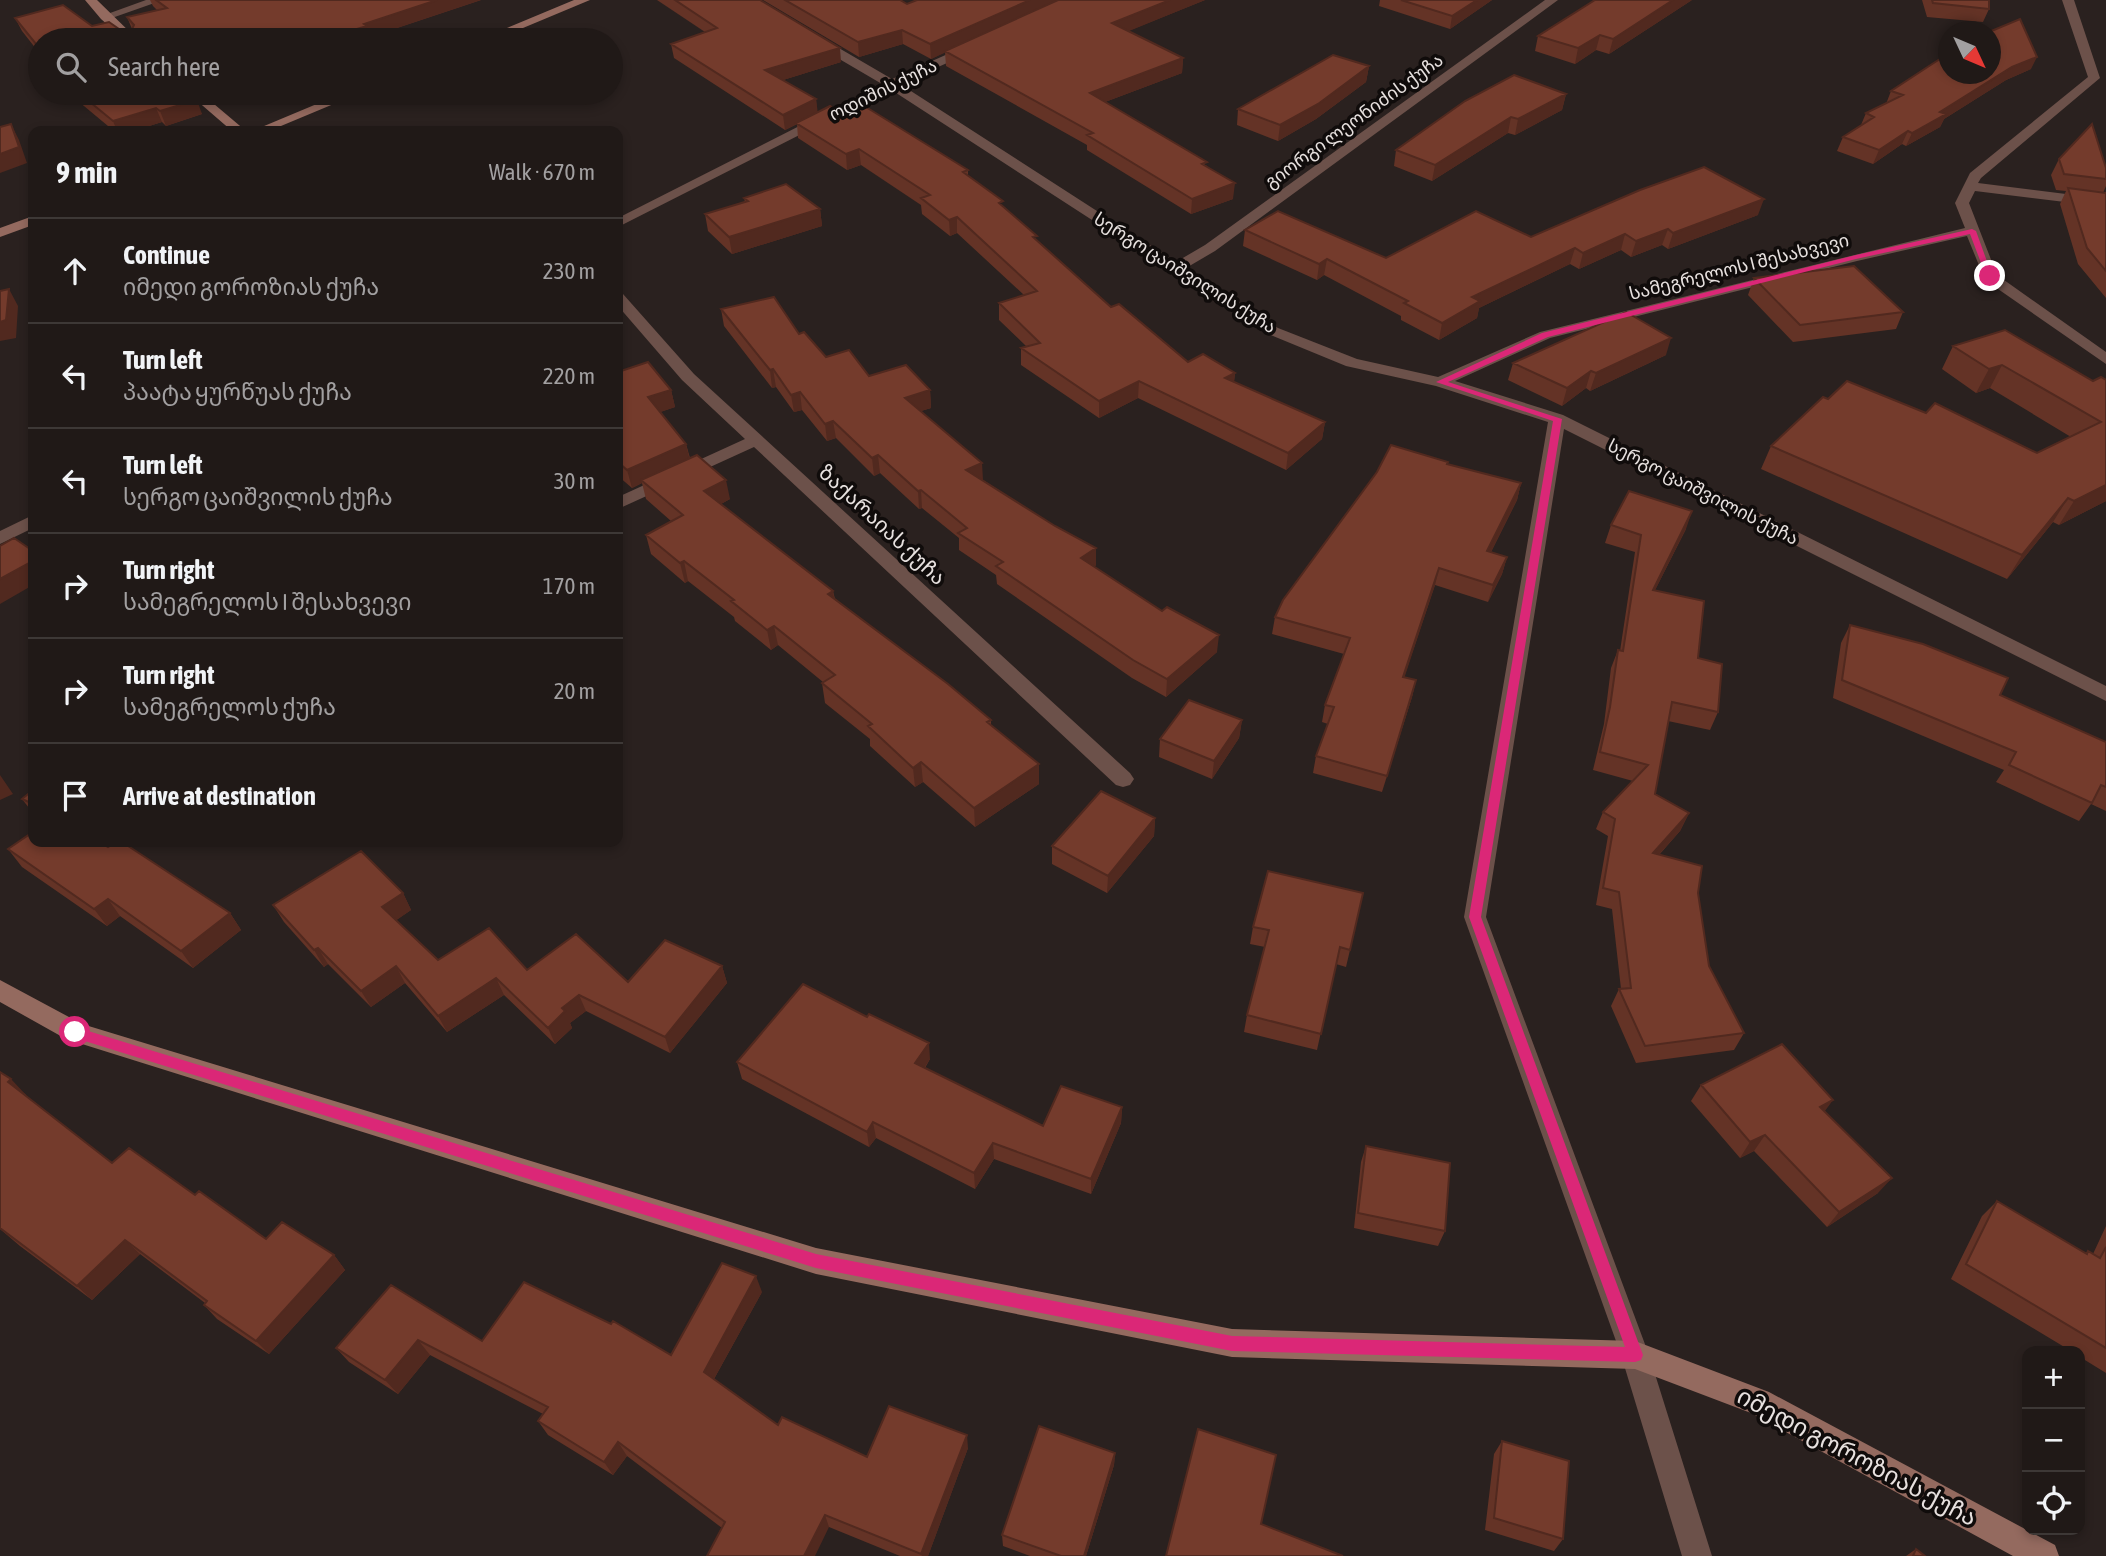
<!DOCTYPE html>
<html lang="en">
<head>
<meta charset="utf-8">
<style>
  :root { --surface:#201917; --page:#2d2624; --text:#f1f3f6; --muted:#a2a0a1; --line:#3d3836 }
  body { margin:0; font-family:"Asap Condensed","Noto Sans Georgian",sans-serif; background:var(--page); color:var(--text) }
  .controls { position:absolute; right:21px; bottom:21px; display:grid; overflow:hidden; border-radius:14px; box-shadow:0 4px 10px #0003 }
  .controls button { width:63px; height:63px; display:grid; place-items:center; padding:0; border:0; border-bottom:2px solid var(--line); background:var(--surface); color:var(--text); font:35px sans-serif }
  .compass { position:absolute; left:1938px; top:21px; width:63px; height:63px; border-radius:50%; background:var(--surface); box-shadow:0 4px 10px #0003; rotate:134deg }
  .stop { position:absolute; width:21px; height:21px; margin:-16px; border:5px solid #db2777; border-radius:50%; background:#fff }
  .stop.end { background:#db2777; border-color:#fff; box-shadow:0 2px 7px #0008 }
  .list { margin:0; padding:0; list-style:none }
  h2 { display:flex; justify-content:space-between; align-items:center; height:91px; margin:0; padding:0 28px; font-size:30px }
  h2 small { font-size:23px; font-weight:400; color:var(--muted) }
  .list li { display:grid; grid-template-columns:46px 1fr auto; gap:21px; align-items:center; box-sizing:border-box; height:105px; padding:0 28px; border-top:2px solid var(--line) }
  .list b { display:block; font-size:26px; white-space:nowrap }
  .list p { margin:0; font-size:23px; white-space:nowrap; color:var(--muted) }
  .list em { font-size:23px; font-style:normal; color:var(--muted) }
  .icon { flex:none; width:38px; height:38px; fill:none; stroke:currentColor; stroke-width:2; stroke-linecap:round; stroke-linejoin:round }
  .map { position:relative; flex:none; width:2106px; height:1556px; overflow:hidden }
  .search { position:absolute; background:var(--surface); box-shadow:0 4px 10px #0003; left:28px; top:28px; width:595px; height:77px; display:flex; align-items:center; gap:18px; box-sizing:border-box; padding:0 24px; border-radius:38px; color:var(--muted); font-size:26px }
  .panel { position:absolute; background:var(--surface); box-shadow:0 4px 10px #0003; left:28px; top:126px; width:595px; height:721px; border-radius:14px }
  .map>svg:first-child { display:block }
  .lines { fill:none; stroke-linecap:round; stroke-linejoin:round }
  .street { fill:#6c514a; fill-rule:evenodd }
  .secondary { fill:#946a5f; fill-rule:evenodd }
  .wall { fill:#643326 }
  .shaded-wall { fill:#51291f }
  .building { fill:#743b2c; stroke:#51291f; stroke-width:2 }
  .route { fill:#db2777 }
  .labels { text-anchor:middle; stroke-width:7; stroke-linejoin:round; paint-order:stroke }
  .far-street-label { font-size:18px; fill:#e7e1df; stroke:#100c0b }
  .street-label { font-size:21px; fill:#e7e1df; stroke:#100c0b }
  .near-street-label { font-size:24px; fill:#e7e1df; stroke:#100c0b }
</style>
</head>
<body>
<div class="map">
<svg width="2106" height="1556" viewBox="0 0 2106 1556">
  <rect width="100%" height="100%" fill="#2a211f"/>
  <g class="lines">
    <path class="street" d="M146 0H163L109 19 99 17Z
      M1545 0H1558L1215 251 1186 268 1278 328 1357 359 1438 377 1540 332 1965 228 1955 203 1970 173 2088 77 2062 0H2074L2100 78 1981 178 1978 183 2106 199V207L1975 191 1969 203 1997 275 2106 352V364L1985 280 1967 236 1857 261 1550 338 1455 381 1563 415 2106 686V701L1564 429 1486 917 1649 1355 1712 1556H1682L1621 1355 1464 917 1548 422 1436 386 1346 366 1268 334 890 89 618 227V218L882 84 812 43V37H820L892 79 970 44 976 48 974 51 900 84 1176 262 1205 245Z
      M618 292 623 294 694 374 1130 773 1134 779 1130 785 1123 787 1116 785 754 447 618 509V497L745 439 682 380 618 306Z
      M33 515V528L0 544V531Z"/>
    <path class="secondary" d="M85 0H97L138 40H125L101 19Z
      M574 0H590L494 40H478Z
      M188 93H201L246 131H232Z
      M343 93H360L269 131H252Z
      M33 216V225L0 237V228Z
      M0 980 82 1024 816 1248 1232 1329 1635 1341 1769 1392 2055 1545 2059 1556H2013L1751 1413 1635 1369 1232 1357 816 1274 66 1039 0 1002Z"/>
  </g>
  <path class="wall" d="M150 0H481L370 37 371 40H40V54L22 31 15 18 119 29H132L127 17 157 10 153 6Z
    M657 0H760L841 62 783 80 816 99 817 112H839L968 170V176L1003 207 1037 241 1111 307 1188 362 1235 373 1234 382 1325 422 1322 439 1286 470 1138 398 1099 418 1021 365V348L1026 346 999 320V303L1024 295 957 233 950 236 922 214 921 205 861 165 847 170 798 138 797 124 785 130 674 58 671 44 705 32Z
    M763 0H900L907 4 917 0H1205L1128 31 1183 58 1182 73 1105 102 1207 166 1233 199 1191 214 1087 150V145L946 66 945 52 931 59 903 44 859 57Z
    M1380 0H1492L1450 29 1379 6Z
    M1692 0 1609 54 1596 50 1575 64 1535 51 1538 36Z
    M1922 0H1989V9L1983 22 1927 17Z
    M1369 66 1366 82 1316 119 1278 141 1237 125 1238 109Z
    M2031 69 2006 80 1944 119 1940 127 1906 146 1902 144 1873 164 1837 151 1843 137 1861 125 1866 113 1886 104 1891 91Z
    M72 93H188L202 114 166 126 162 122 133 131H114L78 101Z
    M1566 94 1562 110 1515 135 1508 133 1432 181 1394 166 1396 150Z
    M2059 159 2106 168V186L2103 193H2106V298L2078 264 2060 204 2066 191 2056 190 2051 175Z
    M744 198 820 209 822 226 732 254 708 231 705 214 745 202Z
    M1758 215 1668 249 1662 245 1631 257 1621 250 1579 269 1570 264 1479 308 1477 318 1439 340 1401 320V316L1324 275 1317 280 1243 246 1245 230 1386 258 1531 237Z
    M1754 278 1903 312 1896 329 1793 342 1748 295Z
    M721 309 799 334 826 357 869 376 930 390 931 408 921 411 983 480 1055 526 1096 548V565L1094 567 1217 652 1166 697 1132 678 997 584 996 575 959 550V538L922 508 919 509 880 473 874 476 836 438 827 441 802 410 794 412 776 387 772 388 724 326Z
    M1953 346 2093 381 2101 377 2106 501 2059 525 2053 522 2007 579 1761 469 1771 446 1828 399 1926 413 2037 453 2071 437 1990 388 1976 393 1942 369Z
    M1666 355 1590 391 1586 388 1562 406 1508 380 1513 363Z
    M618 372 671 390 675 407 660 412 686 444 690 458 730 499 721 504 833 591 835 599 991 720V726L1039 784 975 827 923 782 915 787 870 746V739L825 703 822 683 823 682 778 645 771 650 735 621 734 617 688 581 685 583 651 554 646 535 671 521 646 499 642 483 632 488 618 476Z
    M1448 462V464L1521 483 1517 500 1491 552 1507 557 1502 574 1488 602 1435 585 1404 677 1416 680 1412 697 1382 792 1313 773 1316 756 1328 724 1322 722 1325 705 1344 654 1272 634 1275 617Z
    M1611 525 1686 529 1655 590 1698 658 1718 712 1710 730 1668 721 1655 794 1689 813 1680 831 1659 855 1698 893 1709 966 1744 1033 1734 1050 1636 1063 1611 1006 1619 989H1621L1612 909 1596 905 1608 836 1596 829 1603 812 1633 781 1593 770 1604 724 1611 668 1618 650 1620 651 1635 552 1605 543Z
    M1850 625 2000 695 2106 742V811L2091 804 2079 821 1996 782 2004 770 1833 698 1841 643Z
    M1242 720 1239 738 1212 779 1159 757 1160 739Z
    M33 790V810L29 808 22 799Z
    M1155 818 1154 836 1107 893 1052 864V846Z
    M108 847 230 913 241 930 193 968 120 916 107 926 22 867 8 849Z
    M403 893 411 910 396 920 438 960 628 982 722 966 727 983 670 1053 586 1011 570 1023 572 1028 555 1044 504 995 447 1032 405 983 371 1007 328 964 324 967 284 922 273 905Z
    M1253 927 1350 950 1346 967 1336 964 1317 1050 1244 1032 1247 1015 1265 947 1250 944Z
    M930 1059 925 1068 1043 1126 1122 1107 1121 1123 1091 1194 994 1159 975 1189 876 1138 869 1147 742 1079 737 1062Z
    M0 1072 26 1095 25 1096 112 1163 195 1195 266 1239 334 1255 345 1270 269 1354 217 1319 204 1305 205 1303 140 1254 92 1300 20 1246 0 1229Z
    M1701 1085 1825 1111 1878 1193 1827 1227 1754 1151 1740 1158 1691 1101Z
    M1366 1146 1445 1231 1438 1246 1354 1228 1361 1162Z
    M1997 1201 2085 1253 2088 1251 2093 1254 2106 1226V1373L2080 1357V1351H2071L1951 1279 1982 1216Z
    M391 1285 482 1341 671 1355 762 1292 714 1379 778 1425 867 1457 968 1448 928 1556H900L829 1527 722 1528 627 1456 613 1475 548 1435 538 1421 543 1414 430 1355 398 1394 349 1362 336 1348Z
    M1502 1441 1563 1539 1554 1551 1485 1530 1494 1454Z
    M1115 1453 1114 1465 1086 1556H1030L1003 1546 1002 1535Z
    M1916 1549 1925 1556H1906Z"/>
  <path class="shaded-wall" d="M437 0H481L370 37 371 40H320L364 24Z
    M1030 0H1062L931 59 930 44Z
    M1170 0H1205L1112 38V23Z
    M1477 0H1492L1450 29 1452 16Z
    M1673 0H1692L1609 54 1613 39Z
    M902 30 903 44 859 57 858 42Z
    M1600 35 1596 50 1575 64 1578 48Z
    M840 48 841 62 767 85 765 70Z
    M2037 57 2031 69 2006 80 1944 119 1940 127 1906 146 1912 133 1940 112 2012 67Z
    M1183 58 1182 73 1089 108 1090 93Z
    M1369 66 1366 82 1316 119 1278 141 1280 125Z
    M1566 94 1562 110 1515 135 1518 119Z
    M816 99 818 114 796 123 797 124 785 130 783 115Z
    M197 100 202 114 166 126 160 111Z
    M156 108 162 122 133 131H117L113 121Z
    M1511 117 1508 133 1432 181 1435 165Z
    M11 124 19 140 27 163 0 173V154Z
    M1908 131 1902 144 1873 164 1879 150Z
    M859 149 861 165 847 170 846 154Z
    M1235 183 1233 199 1191 214 1192 199Z
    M1764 199 1758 215 1668 249 1673 233Z
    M820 209 822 226 732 254 729 237Z
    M957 217V233L950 236 949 220Z
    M1668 229 1662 245 1631 257 1636 241Z
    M1625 234 1621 250 1579 269 1583 253Z
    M1575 248 1570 264 1479 308 1477 318 1439 340 1442 323 1472 297Z
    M1327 259 1324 275 1317 280 1319 264Z
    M9 289 18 306 16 338 0 341V322Z
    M1671 338 1666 355 1590 391 1596 373Z
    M2002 365 1990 388 1976 393 1989 369Z
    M773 369 776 387 772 388 770 370Z
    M1591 371 1586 388 1562 406 1567 388Z
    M1235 373 1233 390 1225 378Z
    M1139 381 1138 398 1099 418V401Z
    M671 390 675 407 652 415 648 397Z
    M930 390 931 408 907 415 905 398Z
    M800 392 802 410 794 412 791 395Z
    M833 421 836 438 827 441 825 424Z
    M1325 422 1322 439 1286 470 1288 453Z
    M686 444 690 461 641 480 642 483 632 488 627 470Z
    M878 455 880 473 874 476 872 458Z
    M982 463 983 480 966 470Z
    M726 480 730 499 708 511 704 491Z
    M1521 483 1517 500 1483 568 1487 551Z
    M2106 485V501L2059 525 2074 501Z
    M921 490 922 508 919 509 918 491Z
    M2068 498 2053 522 2007 579 2022 555Z
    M1692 511 1686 529 1646 608 1653 590Z
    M1096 548V565L1081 576V558Z
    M1507 557 1502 574 1488 602 1493 585Z
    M33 561V585L0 604V579Z
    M684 561 688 581 685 583 680 563Z
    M1439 568 1435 585 1399 694 1403 677Z
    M833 591 836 611 828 594Z
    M774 626 778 645 771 650 767 630Z
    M1219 635 1217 652 1166 697 1167 679Z
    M1416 680 1412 697 1382 792 1387 776Z
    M1242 720 1239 738 1212 779 1214 761Z
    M921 762 923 782 915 787 913 768Z
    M1039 764V784L975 827 974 808Z
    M0 775 13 794 0 800Z
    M1689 813 1680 831 1645 870 1653 853Z
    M1155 818 1154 836 1107 893 1108 876Z
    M403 893 411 910 391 924 382 907Z
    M108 899 120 916 107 926 94 909Z
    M230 913 241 930 193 968 181 951Z
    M318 948 328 964 324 967 314 950Z
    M396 966 405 983 371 1007 361 991Z
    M722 966 727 983 670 1053 665 1037Z
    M496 978 504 995 447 1032 438 1016Z
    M579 995 586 1011 570 1023 572 1028 555 1044 548 1028 562 1008Z
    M929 1043 930 1059 917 1079 915 1063Z
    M11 1079 26 1095 23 1098 8 1082Z
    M1833 1100 1822 1115 1820 1107Z
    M1122 1107 1121 1123 1091 1194V1179Z
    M873 1122 876 1138 869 1147 867 1132Z
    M1765 1135 1754 1151 1740 1158 1750 1142Z
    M993 1143 994 1159 975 1189 974 1173Z
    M1892 1178 1878 1193 1827 1227 1839 1212Z
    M125 1240 140 1254 92 1300 77 1286Z
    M334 1255 345 1270 269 1354 256 1341Z
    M756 1276 762 1292 710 1386 704 1372Z
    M418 1340 430 1355 398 1394 385 1380Z
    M967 1435 968 1448 928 1556H922L921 1554Z
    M618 1442 627 1456 613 1475 604 1462Z
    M1115 1453 1114 1465 1086 1556H1084Z
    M825 1515 829 1527 815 1556H804Z"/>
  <path class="building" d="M156 0H437L364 24 367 26 320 40H40V49L15 18 63 5 92 26 109 22 119 29H132L134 25 127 17 167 8Z
    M675 0H760L840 48 765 70 816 99 783 115 671 44 717 28Z
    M785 0H900L907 4 917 0H1030L930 44 902 30 858 42Z
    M1058 0H1170L1112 23 1183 58 1090 93 1207 162 1202 164 1235 183 1192 199 1087 135 1093 133 945 51Z
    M1401 0H1477L1452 16Z
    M1595 0H1673L1613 39 1600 35 1578 48 1538 36Z
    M1932 0H1989V9L1933 3Z
    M2020 19 2037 57 2012 67 1940 112 1946 114 1912 133 1908 131 1879 150 1843 137 1874 117 1866 113 1903 95 1891 91 1949 53V74H1991V32H1989Z
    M1333 55 1369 66 1318 104 1280 125 1238 109Z
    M1514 75 1566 94 1518 119 1511 117 1435 165 1396 150 1465 101Z
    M79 93H188L197 100 160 111 156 108 113 121Z
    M861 104 968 170 963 172 1003 201 999 203 1037 236 1033 237 1111 307 1119 304 1188 362 1203 354 1235 373 1225 378 1325 422 1288 453 1139 381 1099 401 1021 348 1040 343 999 303 1037 291 957 217 949 220 921 198 930 195 859 149 846 154 796 123 830 106 839 112Z
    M11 124 19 147 0 154V127Z
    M2092 124 2106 168V179L2064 174 2059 159Z
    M1704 167 1764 199 1673 233 1668 229 1636 241 1625 234 1583 253 1575 248 1472 297 1480 301 1442 323 1404 303 1408 301 1327 259 1319 264 1245 230 1278 211 1386 258 1476 211 1531 237 1640 190Z
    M786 184 820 209 729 237 705 214 748 201 744 198Z
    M2068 188 2106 193V271L2087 248Z
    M1854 266 1903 312 1800 325 1754 278Z
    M9 289 6 320 0 322V291Z
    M774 297 799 334 804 332 826 357 849 350 869 376 906 365 930 390 905 398 982 463 966 470 1055 526 1096 548 1081 558 1162 611 1167 607 1219 635 1167 679 1133 660 996 566 1003 562 958 533 967 528 921 490 918 491 878 455 872 458 833 421 825 424 800 392 791 395 773 369 770 370 721 309Z
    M1626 312 1671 338 1596 373 1591 371 1567 388 1513 363Z
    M2005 330 2093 381 2101 377 2106 380V485L2074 501 2068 498 2022 555 1771 446 1823 397 1828 399 1847 381 1926 413 1935 403 2037 453 2101 422 2002 365 1989 369 1953 346Z
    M648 362 671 390 648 397 686 444 627 470 618 462V372Z
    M1391 445 1448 462 1447 464 1521 483 1487 551 1507 557 1493 585 1439 568 1403 677 1416 680 1387 776 1316 756 1334 707 1325 705 1350 638 1275 617 1283 600 1377 472Z
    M697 455 726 480 704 491 833 591 828 594 948 684 991 720 987 722 1039 764 974 808 921 762 913 768 868 726 872 724 822 683 835 675 774 626 767 630 731 601 734 600 684 561 680 563 646 535 683 515 641 480Z
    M1629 491 1692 511 1653 590 1704 601 1698 658 1722 664 1718 712 1672 702 1655 794 1689 813 1653 853 1702 866 1698 893 1709 966 1744 1033 1645 1046 1619 989 1631 988 1619 892 1603 888 1615 819 1603 812 1648 765 1600 752 1610 707 1618 650 1623 651 1641 535 1611 525Z
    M14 538 33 551V561L0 579V546Z
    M1850 625 1923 644 2008 678 2000 695 2106 742V787L2101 785 2092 803 2009 765 2016 752 1842 680Z
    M1189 700 1242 720 1214 761 1160 739Z
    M33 790V804L22 799Z
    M1101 791 1155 818 1108 876 1052 846Z
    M33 832V842H100L108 847 116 842H122L230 913 181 951 108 899 94 909 8 849Z
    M361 851 403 893 382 907 438 960 489 928 527 970 576 934 628 982 665 940 722 966 665 1037 579 995 562 1008 565 1011 548 1028 496 978 438 1016 396 966 361 991 318 948 314 950 273 905Z
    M1268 871 1363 893 1350 950 1340 947 1321 1034 1247 1015 1269 930 1253 927Z
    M803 984 867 1017 869 1014 929 1043 915 1063 1043 1126 1061 1086 1122 1107 1091 1179 993 1143 974 1173 873 1122 867 1132 737 1062Z
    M1782 1044 1833 1100 1820 1107 1892 1178 1839 1212 1765 1135 1750 1142 1701 1085Z
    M0 1072 11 1079 8 1082 112 1163 129 1148 195 1195 199 1191 266 1239 282 1222 334 1255 256 1341 204 1305 207 1301 125 1240 77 1286 0 1228Z
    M1366 1146 1450 1163 1445 1231 1358 1213Z
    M1997 1201 2087 1254 2088 1251 2100 1258 2106 1247V1348L1966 1264Z
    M722 1263 756 1276 704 1372 778 1425 782 1417 867 1457 889 1406 967 1435 921 1554 825 1515 804 1556H707L725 1522 618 1442 604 1462 538 1421 548 1407 418 1340 385 1380 336 1348 391 1285 482 1341 524 1282 611 1324 613 1321 671 1355Z
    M1039 1426 1115 1453 1084 1556H1061L1002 1535Z
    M1198 1429 1276 1455 1261 1524 1343 1556H1166Z
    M1502 1441 1569 1461 1563 1539 1494 1518Z
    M1916 1549 1925 1556H1913Z"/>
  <path class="route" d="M1972 229 1976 231 1993 278 1986 276 1970 234 1856 259 1548 337 1448 382 1562 419 1481 917 1643 1355 1641 1360 1635 1362 1232 1351 816 1268 75 1038 69 1032 75 1027 816 1254 1232 1336 1625 1347 1469 917 1553 421 1436 382 1542 333 1856 255Z"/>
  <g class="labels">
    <g class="far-street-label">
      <text transform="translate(883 90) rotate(-26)" y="6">ოდიშის ქუჩა</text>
      <text transform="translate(1354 121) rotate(-36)" y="6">გიორგი ლეონიძის ქუჩა</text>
      <text transform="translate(1739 267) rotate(-14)" y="6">სამეგრელოს I შესახვევი</text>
      <text transform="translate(1185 273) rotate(32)" y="6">სერგო ცაიშვილის ქუჩა</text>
      <text transform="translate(1703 492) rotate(27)" y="6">სერგო ცაიშვილის ქუჩა</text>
    </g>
    <g class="street-label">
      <text transform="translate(882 525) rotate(43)" y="7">ზაქარაიას ქუჩა</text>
    </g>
    <g class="near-street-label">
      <text transform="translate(1857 1457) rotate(28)" y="8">იმედი გოროზიას ქუჩა</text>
    </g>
  </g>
</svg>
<div class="controls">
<button>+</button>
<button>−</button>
<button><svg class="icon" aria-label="locate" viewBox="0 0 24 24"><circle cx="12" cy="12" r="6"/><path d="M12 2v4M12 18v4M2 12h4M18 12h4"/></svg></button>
</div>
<svg class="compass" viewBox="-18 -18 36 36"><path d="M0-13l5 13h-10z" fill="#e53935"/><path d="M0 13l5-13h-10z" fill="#a2a0a1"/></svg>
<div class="stop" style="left:75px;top:1032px"></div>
<div class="stop end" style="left:1990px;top:276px"></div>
<div class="search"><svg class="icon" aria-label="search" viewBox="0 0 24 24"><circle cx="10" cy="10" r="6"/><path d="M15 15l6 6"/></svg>Search here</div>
<section class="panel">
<h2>9 min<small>Walk · 670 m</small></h2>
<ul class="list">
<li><svg class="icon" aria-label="ahead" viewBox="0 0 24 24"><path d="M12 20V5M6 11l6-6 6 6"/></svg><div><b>Continue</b><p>იმედი გოროზიას ქუჩა</p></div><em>230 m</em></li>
<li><svg class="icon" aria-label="left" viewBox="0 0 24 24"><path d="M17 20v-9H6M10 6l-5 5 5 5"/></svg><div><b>Turn left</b><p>პაატა ყურწუას ქუჩა</p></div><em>220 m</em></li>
<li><svg class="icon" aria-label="left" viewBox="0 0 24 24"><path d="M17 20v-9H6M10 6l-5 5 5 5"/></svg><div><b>Turn left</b><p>სერგო ცაიშვილის ქუჩა</p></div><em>30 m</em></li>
<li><svg class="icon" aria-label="right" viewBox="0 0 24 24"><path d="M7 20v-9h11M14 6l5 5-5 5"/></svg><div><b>Turn right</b><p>სამეგრელოს I შესახვევი</p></div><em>170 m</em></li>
<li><svg class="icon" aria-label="right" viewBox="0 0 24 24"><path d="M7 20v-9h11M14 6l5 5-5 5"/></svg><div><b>Turn right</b><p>სამეგრელოს ქუჩა</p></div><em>20 m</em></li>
<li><svg class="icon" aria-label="arrive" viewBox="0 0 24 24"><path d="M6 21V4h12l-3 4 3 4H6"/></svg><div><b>Arrive at destination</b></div></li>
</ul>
</section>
</div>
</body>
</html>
